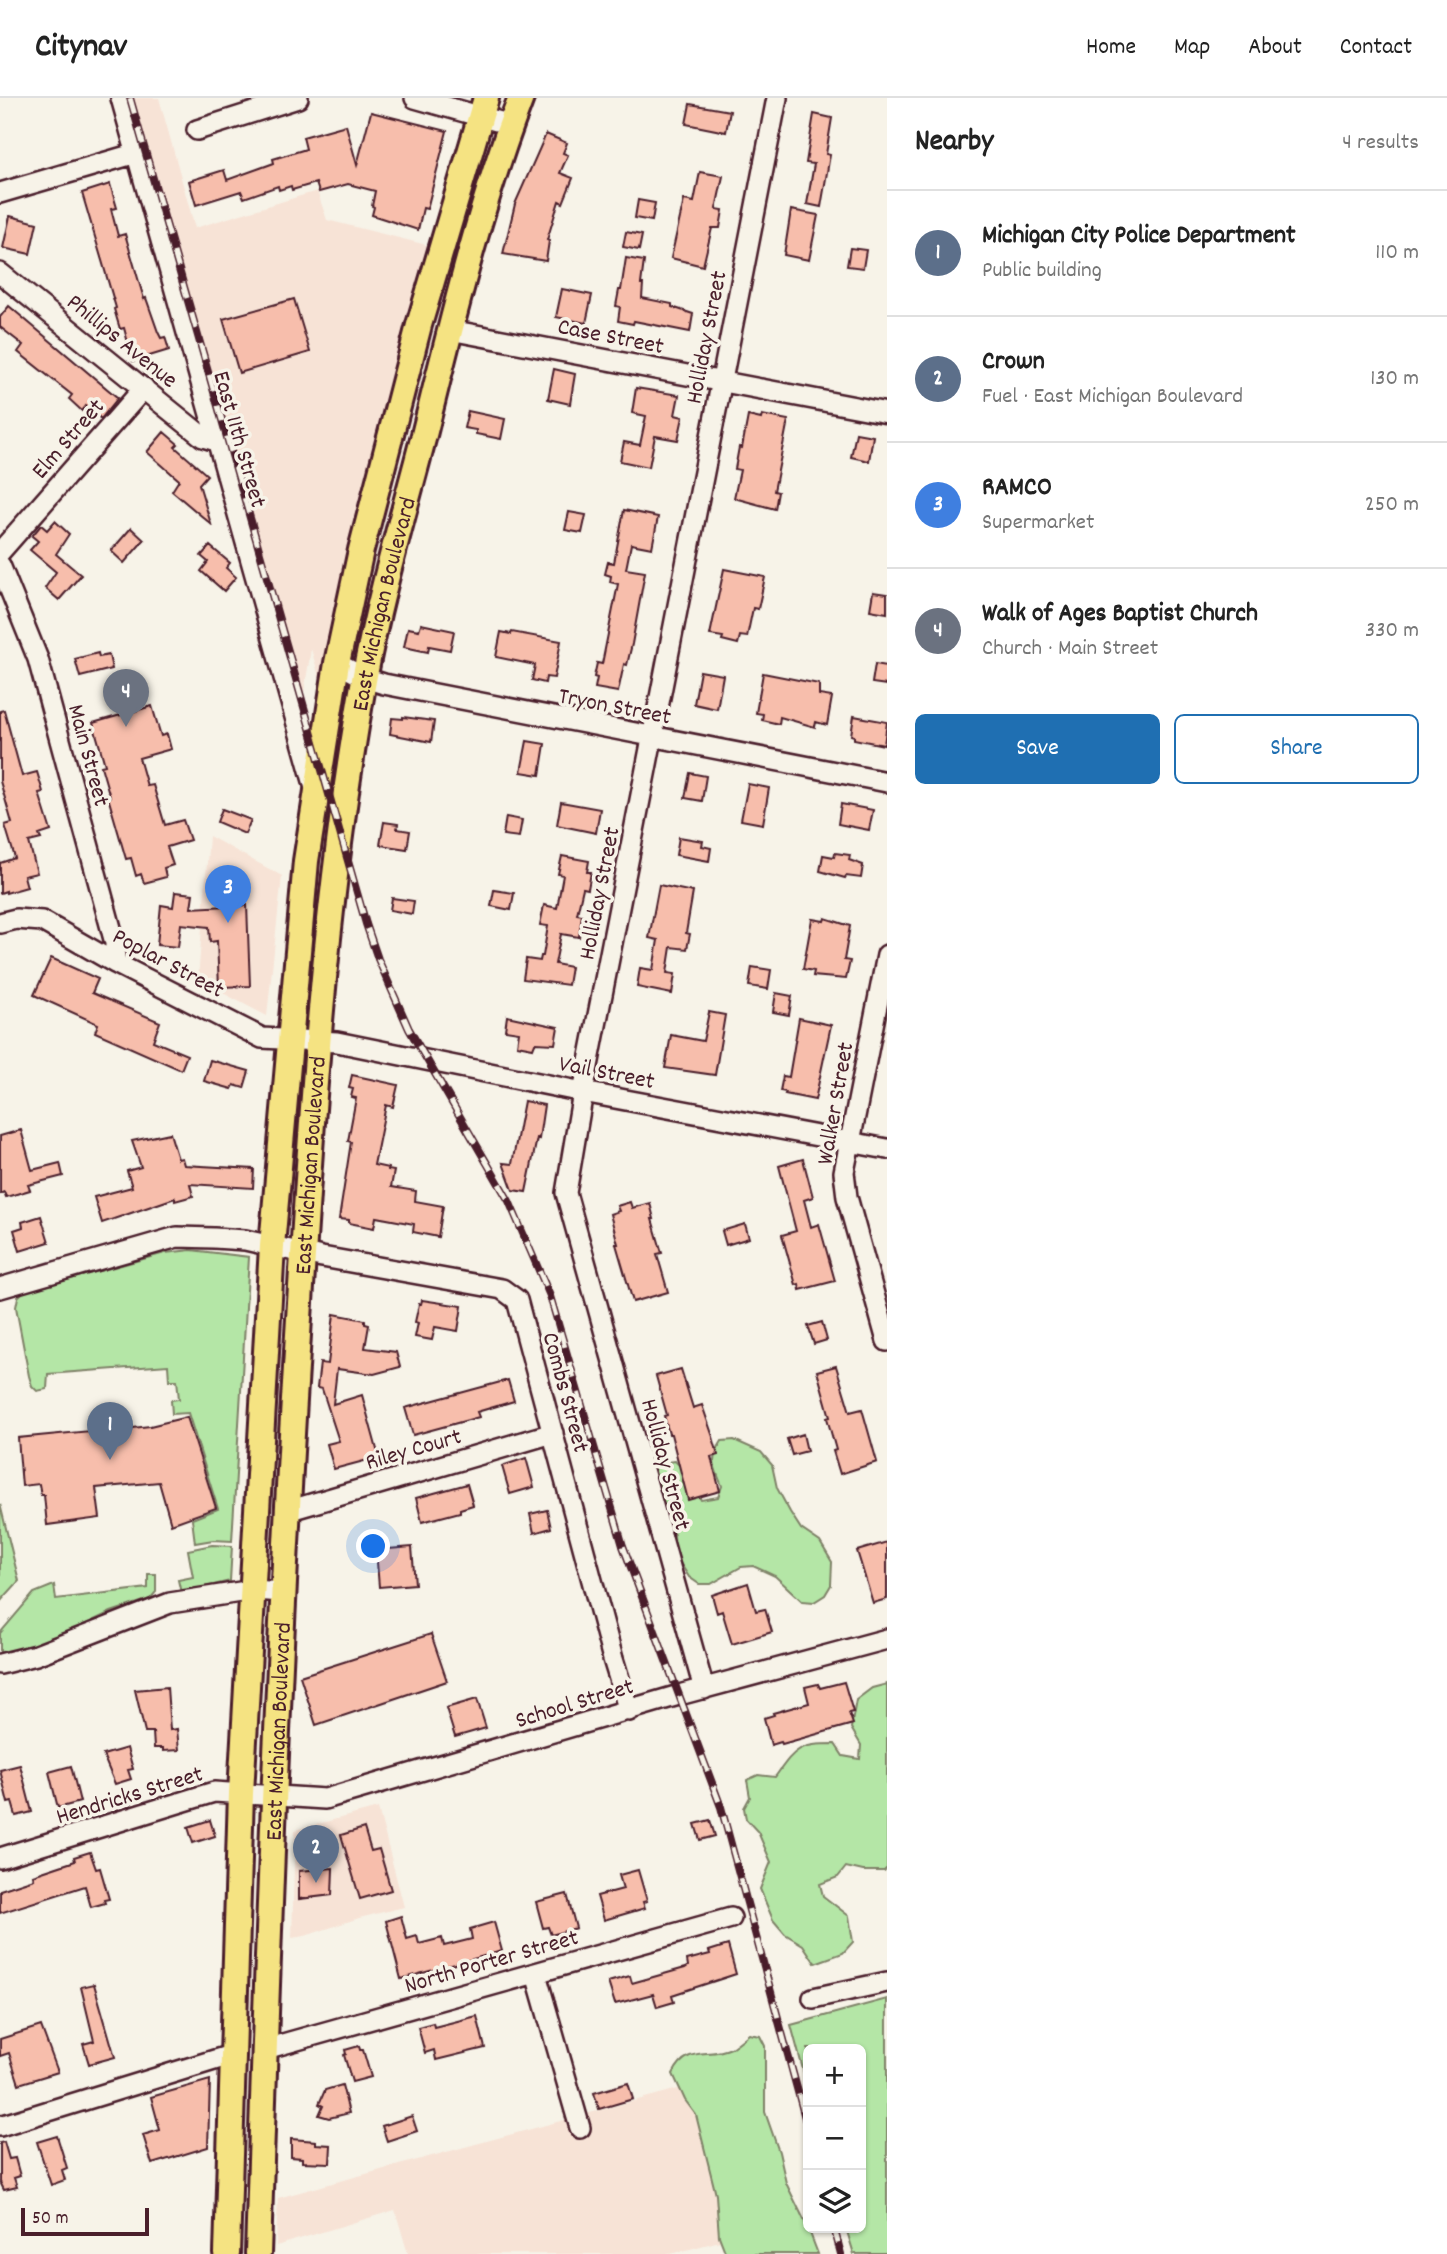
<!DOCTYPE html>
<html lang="en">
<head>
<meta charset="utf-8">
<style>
  :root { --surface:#fff; --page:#f2f2f2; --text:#222; --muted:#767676; --line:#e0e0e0; --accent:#1f6fb2 }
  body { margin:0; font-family:Dekko,sans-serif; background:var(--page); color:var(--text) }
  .controls { position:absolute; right:21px; bottom:21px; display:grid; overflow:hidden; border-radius:10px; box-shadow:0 2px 5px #0004 }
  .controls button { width:63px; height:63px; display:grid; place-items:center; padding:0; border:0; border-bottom:2px solid var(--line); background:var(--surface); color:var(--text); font:35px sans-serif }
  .scale { position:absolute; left:21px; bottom:18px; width:128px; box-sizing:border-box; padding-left:7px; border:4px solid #4a1f2b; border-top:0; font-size:19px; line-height:24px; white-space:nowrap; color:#4a1f2b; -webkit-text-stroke:5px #f7f3e8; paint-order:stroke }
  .you { position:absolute; left:374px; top:1449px; width:24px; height:24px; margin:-18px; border:5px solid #fff; border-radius:50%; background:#1a73e8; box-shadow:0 0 0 10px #1a73e833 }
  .badge { display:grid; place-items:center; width:46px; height:46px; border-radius:50%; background:var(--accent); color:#fff; font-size:23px; font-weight:700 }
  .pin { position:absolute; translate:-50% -58px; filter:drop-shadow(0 2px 4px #0008) }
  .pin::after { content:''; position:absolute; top:37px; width:24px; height:21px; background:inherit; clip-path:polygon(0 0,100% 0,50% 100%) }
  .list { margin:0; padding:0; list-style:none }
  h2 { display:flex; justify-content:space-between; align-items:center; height:91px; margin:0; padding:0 28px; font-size:30px }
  h2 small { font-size:23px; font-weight:400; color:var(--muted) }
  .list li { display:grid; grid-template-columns:46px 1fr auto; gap:21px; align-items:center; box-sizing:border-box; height:126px; padding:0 28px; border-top:2px solid var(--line) }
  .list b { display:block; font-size:26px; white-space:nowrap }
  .list p { margin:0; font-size:23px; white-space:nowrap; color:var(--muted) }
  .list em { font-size:23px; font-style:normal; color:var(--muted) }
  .actions { display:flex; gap:14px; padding:21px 28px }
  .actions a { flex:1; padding:16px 0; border:2px solid var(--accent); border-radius:10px; text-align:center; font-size:24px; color:var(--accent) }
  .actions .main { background:var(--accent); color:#fff }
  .icon { flex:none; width:38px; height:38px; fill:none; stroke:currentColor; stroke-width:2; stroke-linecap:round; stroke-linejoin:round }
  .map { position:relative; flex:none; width:887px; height:2156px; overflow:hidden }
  header { display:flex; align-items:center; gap:42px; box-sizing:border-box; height:98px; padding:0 35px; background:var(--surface); border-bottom:2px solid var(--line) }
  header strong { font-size:33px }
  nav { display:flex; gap:38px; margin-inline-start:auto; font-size:24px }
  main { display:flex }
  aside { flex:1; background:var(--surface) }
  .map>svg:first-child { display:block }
  .built { fill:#f7e3d6 }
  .green { fill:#b4e6a6; stroke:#7f8268; stroke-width:2 }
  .building { fill:#f7beac; stroke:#4a1f2b; stroke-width:2 }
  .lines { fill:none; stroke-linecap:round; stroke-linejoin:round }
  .minor-casing { stroke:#4a1f2b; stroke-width:24 }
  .major-casing { stroke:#4a1f2b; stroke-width:30 }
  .minor { stroke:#f7f3e8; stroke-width:19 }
  .major { stroke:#f5e382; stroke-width:24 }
  .rail-casing { stroke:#4a1f2b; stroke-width:8 }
  .rail { stroke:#f7f3e8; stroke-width:5; stroke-dasharray:16; stroke-linecap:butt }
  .labels { text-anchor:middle; stroke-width:7; stroke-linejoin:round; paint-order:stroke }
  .street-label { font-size:24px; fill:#4a1f2b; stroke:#f7f3e8 }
</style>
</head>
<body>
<header>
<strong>Citynav</strong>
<nav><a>Home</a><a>Map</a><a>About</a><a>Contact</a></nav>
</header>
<main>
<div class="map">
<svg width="887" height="2156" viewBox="0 0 887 2156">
  <rect width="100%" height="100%" fill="#f7f3e8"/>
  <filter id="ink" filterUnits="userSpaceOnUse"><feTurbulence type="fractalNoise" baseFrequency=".0143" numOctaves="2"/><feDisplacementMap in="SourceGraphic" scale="14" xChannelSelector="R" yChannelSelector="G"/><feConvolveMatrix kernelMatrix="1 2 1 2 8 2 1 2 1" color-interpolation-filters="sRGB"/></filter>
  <g filter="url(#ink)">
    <path class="built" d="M122 0H159L195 130 317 93 327 122 431 148 359 410 339 512 321 585 311 551 300 619Z
      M209 738 282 778 267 918 198 882Z
      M378 1710 404 1809 359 1820 305 1838 292 1840 295 1732Z
      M689 1988 735 2139 671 2156H408L395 2112 276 2148 278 2100Z"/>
    <path class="green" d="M191 1152 249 1159 232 1443 213 1442 195 1445 192 1421 218 1411 188 1315 172 1316 171 1302 179 1301 177 1282H169L168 1267 48 1276 47 1291 37 1293 32 1288 29 1278 16 1209 18 1199 23 1194 165 1155Z
      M734 1342 761 1354 772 1367 777 1390 790 1414 801 1431 820 1444 832 1464 831 1487 825 1497 814 1504 802 1503 775 1478 753 1468 741 1469 711 1486H699L689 1479 675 1457 674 1437 651 1387 650 1375 657 1365 675 1363 683 1371 701 1402 718 1399 722 1388C714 1368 709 1363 722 1343Z
      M0 1406 19 1483 0 1504Z
      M212 1447 232 1448 230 1483 181 1495 178 1482 193 1479 188 1452Z
      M148 1476H156V1494L150 1501 111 1514 40 1548 0 1561V1535L34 1495 54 1487 56 1501 148 1490Z
      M887 1586V1770L884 1773H863L846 1769 838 1779 820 1786 823 1798 849 1818 853 1844 843 1855 815 1865 803 1847 785 1836 773 1822 760 1791 771 1764 758 1734 746 1721 744 1710 750 1699 747 1682 758 1677 775 1679C796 1650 798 1646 835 1646L843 1658 860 1661 861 1647 851 1630 856 1602 872 1590Z
      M887 1901V2156H854L846 2130H861V1951H808V1990L791 1927Z
      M749 1936 760 1938 765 1948V2014L779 2054 786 2085 808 2130 818 2156H726L719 2138 716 2097 696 2017 685 2002 673 1976C687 1946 708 1961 731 1950 737 1946 743 1941 749 1936Z"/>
    <path class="building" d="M690 6 730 13 726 34 686 26Z
      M371 14 447 33 427 111 423 110 418 132 372 117 374 109 372 108 375 93 348 86 319 94 316 85 292 92 291 88 279 92 278 88 244 100 241 93 196 107 189 83 224 72 227 82 274 65 273 61 306 51 303 39 346 27 357 67Z
      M814 16 832 20 826 56 830 57 821 109 807 106 814 66 806 65Z
      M546 36 567 45 563 55 568 57 560 75 573 80 563 105 559 103 547 142 549 143 546 163 503 156 515 106Z
      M700 74 723 78 716 111 723 112 720 130H712L703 168 671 160 684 102 694 104Z
      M110 86 117 110 111 111 118 138 125 136 144 201 146 200 158 234 161 240 165 239 169 252 133 263 124 230 120 231 114 211 116 210 82 95Z
      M638 102 655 105 652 123 635 120Z
      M791 112 818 117 809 162 784 157Z
      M10 118 37 125 30 156 3 150Z
      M626 134 642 137 639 152 623 149Z
      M850 150 866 152 863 170 847 168Z
      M626 160 644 163 641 186H643L642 200 672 206V209L693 216 690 234 634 223 633 226 618 223 620 209 616 208 619 192H621Z
      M562 191 592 197 586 225 556 219Z
      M294 201 310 254 239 275 223 221Z
      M9 208 118 300 101 321 86 308 82 313 69 301 72 297 18 254 23 247 0 229V219Z
      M554 271 575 276 570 306 548 301Z
      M636 290 679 297 675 317 683 319 678 342 655 338 649 369 620 363 624 344 640 347 646 318 632 315Z
      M468 313 505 321 501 341 476 336V332L464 330Z
      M762 317 788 322 774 393 778 394 775 411 734 400 740 372 735 371 739 349 742 350 748 318 761 321Z
      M164 334 178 346 175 349 207 377 199 386 211 426 172 393 179 382 147 354Z
      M856 335 873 338 869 363 851 359Z
      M624 412 658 419 652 450 631 446 626 471 645 474 632 546 627 567 624 566 618 594 595 590 597 580 594 579 597 565 602 566 618 486 610 484 611 478 605 476 608 464 614 465Z
      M569 414 586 417 582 435 565 432Z
      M55 423 69 436 56 456 81 477 59 502 45 490 56 474 30 452 38 443 32 438 41 427 47 432Z
      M131 430 144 442 124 465 111 453Z
      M210 448 230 465 226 470 236 479 224 493 201 473 208 464 201 458Z
      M724 471 765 479 758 511 753 510 747 539 740 538 738 546 722 542 723 539 710 537Z
      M873 494 887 496V515L870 512Z
      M421 526 454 533 450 552 429 548 428 554 404 549 408 530 419 532Z
      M501 534 511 536 512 534 561 543 554 580 546 579 545 585 532 582 535 567 496 559Z
      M98 555 99 559 109 557 112 571 80 579 75 561Z
      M875 566 887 568V587L872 585Z
      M700 573 723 577 717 611 694 606Z
      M763 575 819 586V597L832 599 827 627 816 624 815 629 780 619 779 626 762 622 763 616 756 615Z
      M152 608 161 638 167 636 171 651 139 660 147 688 153 687 165 727 183 722 190 742 167 749 173 767 164 770 166 779 144 785 141 776 136 778 131 760 126 761 108 699H110L101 668 105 667 93 625Z
      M4 612 22 678 37 674 43 694 39 695 51 733 39 737 41 741 29 744 37 775 24 778 27 789 6 795V793L0 795V765L15 760 5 727 12 725 0 683V613Z
      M854 618 887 624 884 647 854 641V638L851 637Z
      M403 619 434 623 431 644 390 636 392 620 403 621Z
      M527 643 545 646 540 677 521 674Z
      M690 675 706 678 702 703 685 700Z
      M748 686 769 690 763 726 741 722Z
      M561 704 600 711 596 735 557 727Z
      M841 706 873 712 869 732 838 726Z
      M222 711 251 722 245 736 217 724Z
      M506 719 522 722 519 739 503 737Z
      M384 724 398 726 397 731 410 733 407 751 380 747Z
      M679 739 703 743 702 748 711 750 709 763 676 757Z
      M835 755 850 757 849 762 863 767 861 780 846 778 845 780 820 773 823 757 834 759Z
      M562 758 589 763 587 774H591L588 791 583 790 577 816 582 817 579 839 561 836 555 866 571 869 568 887 523 881 526 861 540 863 541 858H543L548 828 540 827 544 807 557 810 563 777 558 776Z
      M659 787 693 794 686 835 690 836 687 851 671 849 667 875 675 876 672 896 637 889 640 870 653 872 658 842 649 840Z
      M494 792 514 795 511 812 491 808Z
      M175 794 193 796 191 810 247 807 250 888 219 889 217 843 210 844 209 829 181 826 178 849 157 847 161 807 173 809Z
      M392 800 414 803 412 816 390 812Z
      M825 820 850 828 844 862 850 863 846 881 813 878 814 873 803 871 812 821 824 823Z
      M51 860 98 881 92 895 160 924 153 943 187 957 181 972 95 934 98 926 34 897Z
      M752 869 771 872 768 891 749 888Z
      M776 895 792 898 789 917 773 914Z
      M709 914 725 917 715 977 665 970 671 937 703 943Z
      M507 918 558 929 555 946 535 945 533 950 517 947 519 934 505 932Z
      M799 920 831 927 815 1002 785 996 786 994 780 993 783 978 789 979Z
      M210 962 249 973 244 990 234 987 232 991 204 983Z
      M352 977 398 987 393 1009 386 1007 374 1067 388 1070V1072L394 1073 391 1089 416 1093 415 1103 443 1108 438 1139 413 1134 414 1126 376 1119 374 1130 349 1125V1122L339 1121 351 1044 348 1043 356 1000 351 999 353 991 349 990Z
      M524 1003 544 1007 539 1041 537 1040 526 1094 513 1092 503 1065 512 1066Z
      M21 1032 32 1072 60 1065 63 1078 28 1087 30 1092 6 1099 4 1094 0 1096V1038Z
      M170 1035 178 1061 182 1060 184 1067 254 1071 253 1090 190 1086 193 1098 175 1103V1100L102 1125 94 1099 132 1089 127 1073 141 1069 132 1043Z
      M803 1061 813 1099 804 1102 811 1129 819 1126 835 1183 800 1192 799 1186 796 1187 782 1137 796 1133 779 1068Z
      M630 1104 632 1110 650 1105 654 1121H652L662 1155 657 1156 668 1194 633 1204 616 1146H618L610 1116 619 1113 617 1108Z
      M41 1118 49 1144 20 1153 14 1132 23 1129 22 1124Z
      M745 1126 749 1140 726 1147 722 1133Z
      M422 1202 462 1208 458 1233 435 1229 432 1242 415 1239 418 1225 415 1224 419 1206H421Z
      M334 1216 365 1222V1226L369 1227 365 1250 396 1254 400 1269 374 1276 337 1271 333 1306 362 1297 379 1359 334 1371 327 1346 339 1343 322 1291 317 1290 320 1265 328 1266Z
      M822 1224 827 1242 814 1246 808 1228Z
      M836 1268 850 1314 862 1311 877 1364 840 1376 833 1353 836 1352 827 1320 830 1319 817 1273Z
      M681 1271 693 1310 702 1307 713 1339 718 1357 711 1359 720 1393 688 1402 671 1336H669L664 1318 667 1317 656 1278Z
      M508 1282 514 1303 477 1314 479 1319 413 1337 405 1310Z
      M187 1319 216 1410 171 1426 159 1384 96 1390 100 1420 47 1427 44 1397H41L39 1386 22 1388 18 1340 90 1333V1335L150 1328Z
      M803 1336 807 1353 792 1357 787 1341Z
      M526 1360 534 1389 510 1396 502 1368Z
      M467 1386 473 1407 460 1411V1414L422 1424 416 1400Z
      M547 1412 551 1430 534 1435 530 1416Z
      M887 1444V1501L873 1505 857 1453Z
      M412 1449 415 1486 379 1489 376 1452Z
      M748 1485 756 1513 765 1511 772 1534 732 1546 722 1513 717 1515 712 1497Z
      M431 1536 447 1583 316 1627 300 1578Z
      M844 1584 853 1614 849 1615 853 1626 782 1646 781 1644 771 1647 764 1620 774 1617 773 1615 809 1605 805 1589 818 1586 820 1590Z
      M167 1589 170 1632 177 1631 179 1652 163 1653V1650H154L153 1634H145L135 1592Z
      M477 1601 486 1630 455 1639 446 1610Z
      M127 1650 133 1671 128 1672 131 1681 115 1686 103 1657Z
      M20 1667 32 1714 16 1718 12 1704 8 1705 0 1672Z
      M71 1668 80 1704 58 1710 49 1674Z
      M210 1722 215 1738 193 1745 188 1729Z
      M710 1722 715 1738 700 1742 695 1726Z
      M364 1730 371 1753 379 1751 391 1792 360 1801 341 1737Z
      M90 1754 96 1771 100 1770 109 1801 104 1802 105 1805 91 1809 85 1788 0 1815V1792L34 1781 33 1777 75 1763 74 1759Z
      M333 1770 332 1797 299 1801V1773Z
      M638 1772 647 1803 643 1804 645 1810 604 1822 597 1798 623 1791 619 1777Z
      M567 1796 576 1830 551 1837 548 1829 543 1830 536 1804Z
      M401 1818 407 1841 417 1838 419 1846 442 1840 444 1848 472 1841 470 1831 494 1824 502 1853 401 1881 386 1823Z
      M728 1847 736 1876 672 1897 674 1904 657 1909 653 1896 615 1906 608 1884 630 1878 632 1885 685 1870 688 1868 687 1862 710 1856 709 1853Z
      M94 1886 115 1959 89 1966 83 1946 94 1943 81 1889Z
      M477 1918 485 1950 436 1962 434 1952 425 1955 418 1929 433 1925 434 1929Z
      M41 1928 58 1974 19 1986 9 1955 0 1958V1941Z
      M359 1948 360 1952H363L371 1979 352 1984 344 1957 346 1956 345 1952Z
      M210 1982 208 2049 152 2066 143 2037 160 2032 151 1999Z
      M628 1985 633 2001 599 2011 594 1995Z
      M342 1987 349 2015 329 2020 319 2017 323 2008 319 2006 325 1992Z
      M412 2018 417 2033 387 2043 382 2028Z
      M57 2038 67 2070 62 2072 65 2082 51 2087 37 2044Z
      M291 2041 316 2043V2046L331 2047 330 2065 302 2064V2060L291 2059Z
      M4 2044 9 2061 15 2060 20 2078 14 2080 17 2089 4 2092 0 2084V2045Z"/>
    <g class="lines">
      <g class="minor-casing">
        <path id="minor" d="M121 0 315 690
          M415 0 511 27
          M197 32 298 0
          M0 95 137 55
          M0 175 203 339 216 343
          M450 232 887 315
          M0 454 144 290
          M0 467 38 561 115 845V865
          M337 565 365 580 384 586 887 684
          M0 825 16 821 42 823 115 865 262 940 337 944 583 994 887 1051
          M887 857 844 1074 847 1099 887 1243
          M0 1190 177 1139 214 1140 245 1142 322 1159 502 1191 517 1202 613 1561 629 1613
          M287 1413 553 1335
          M0 1566 36 1557 170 1505 253 1492 283 1494
          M704 1591 566 1095 583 994 777 0
          M0 1760 214 1694 325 1701 679 1597 887 1541
          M536 1876 580 2030
          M813 1900 887 1884
          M265 1951 731 1820
          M0 2028 234 1956"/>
      </g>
      <g class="major-casing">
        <g id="major">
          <path d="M227 2156 241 1695 272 1148 306 763 337 565 361 452 419 227 486 0"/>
          <path id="s1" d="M258 2156C267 1871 277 1586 294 1302 309 1061 321 819 364 582 379 500 403 418 424 337 452 224 479 109 521 0"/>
        </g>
      </g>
      <use href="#minor" class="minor"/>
      <use href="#major" class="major"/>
      <g class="rail-casing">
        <path id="rail" d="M130 0 366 826 378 861 409 931 509 1103 550 1198 623 1448 721 1709 808 2031
          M834 2130 841 2156"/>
      </g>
      <use href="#rail" class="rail"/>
    </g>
  </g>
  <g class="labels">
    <g class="street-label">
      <text transform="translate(611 237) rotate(11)" y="8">Case Street</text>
      <text transform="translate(705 239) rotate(-79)" y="8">Holliday Street</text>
      <text transform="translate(123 242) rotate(39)" y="8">Phillips Avenue</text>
      <text transform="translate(67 340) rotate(-49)" y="8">Elm Street</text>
      <text transform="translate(241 341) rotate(74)" y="8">East 11th Street</text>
      <text dy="8" stroke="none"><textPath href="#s1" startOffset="1657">East Michigan Boulevard</textPath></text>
      <text transform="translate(615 607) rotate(11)" y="8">Tryon Street</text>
      <text transform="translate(90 657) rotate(75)" y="8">Main Street</text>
      <text transform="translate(598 795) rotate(-79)" y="8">Holliday Street</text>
      <text transform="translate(169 864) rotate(28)" y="8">Poplar Street</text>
      <text transform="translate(607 973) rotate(11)" y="8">Vail Street</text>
      <text transform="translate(834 1005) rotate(-80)" y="8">Walker Street</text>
      <text dy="8" stroke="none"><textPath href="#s1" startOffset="1090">East Michigan Boulevard</textPath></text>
      <text transform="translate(567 1294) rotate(75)" y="8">Combs Street</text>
      <text transform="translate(413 1350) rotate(-16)" y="8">Riley Court</text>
      <text transform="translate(667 1366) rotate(75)" y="8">Holliday Street</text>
      <text transform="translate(574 1604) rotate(-17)" y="8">School Street</text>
      <text dy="8" stroke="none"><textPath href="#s1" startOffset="523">East Michigan Boulevard</textPath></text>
      <text transform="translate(129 1696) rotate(-17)" y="8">Hendricks Street</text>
      <text transform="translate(491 1862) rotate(-16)" y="8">North Porter Street</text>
    </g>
  </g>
</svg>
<div class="controls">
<button>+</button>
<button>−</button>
<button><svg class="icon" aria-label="layers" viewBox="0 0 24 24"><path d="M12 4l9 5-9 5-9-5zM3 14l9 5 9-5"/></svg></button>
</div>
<div class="scale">50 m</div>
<div class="you"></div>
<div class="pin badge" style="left:110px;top:1362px;background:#5c6f8a">1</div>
<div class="pin badge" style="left:316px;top:1785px;background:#5c6f8a">2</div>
<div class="pin badge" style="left:228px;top:825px;background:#3f7fe0">3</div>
<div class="pin badge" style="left:126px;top:629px;background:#6b7280">4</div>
</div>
<aside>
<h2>Nearby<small>4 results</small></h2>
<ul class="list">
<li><span class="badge" style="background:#5c6f8a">1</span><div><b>Michigan City Police Department</b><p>Public building</p></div><em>110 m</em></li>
<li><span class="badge" style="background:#5c6f8a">2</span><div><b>Crown</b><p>Fuel · East Michigan Boulevard</p></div><em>130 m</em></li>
<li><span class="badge" style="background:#3f7fe0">3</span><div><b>RAMCO</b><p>Supermarket</p></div><em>250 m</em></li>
<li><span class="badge" style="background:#6b7280">4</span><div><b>Walk of Ages Baptist Church</b><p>Church · Main Street</p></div><em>330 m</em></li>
</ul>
<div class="actions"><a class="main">Save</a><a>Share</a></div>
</aside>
</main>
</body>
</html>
